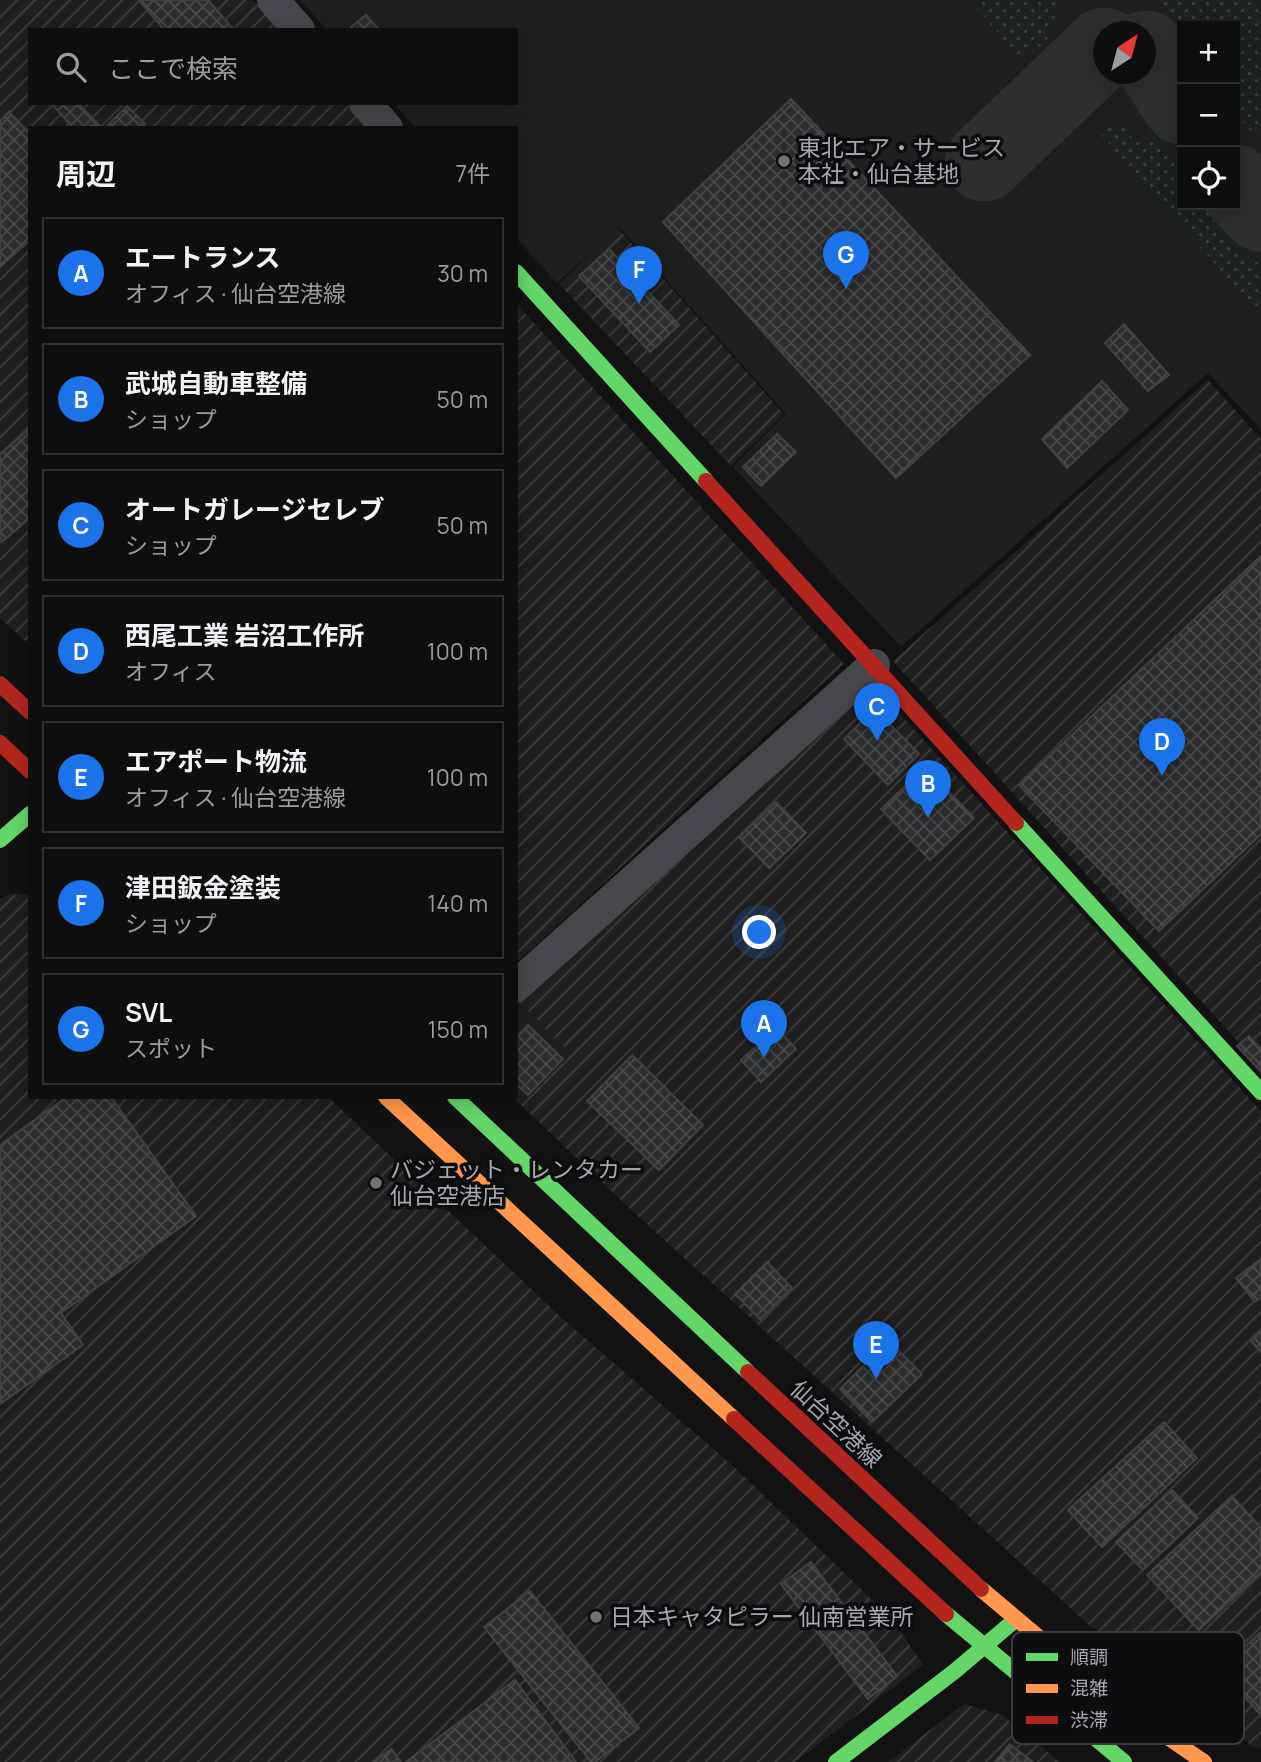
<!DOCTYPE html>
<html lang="ja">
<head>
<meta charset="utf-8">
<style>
  :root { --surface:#0e0e0e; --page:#1c1c1c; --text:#f1f3f6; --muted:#9b9c9e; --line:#2e2e2e; --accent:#1a73e8 }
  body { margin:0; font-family:Manrope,"Noto Sans JP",sans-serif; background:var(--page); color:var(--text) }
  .controls { position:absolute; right:21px; top:21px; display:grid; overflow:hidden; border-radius:0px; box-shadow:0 4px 18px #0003 }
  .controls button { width:63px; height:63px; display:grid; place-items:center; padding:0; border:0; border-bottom:2px solid var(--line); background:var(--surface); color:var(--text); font:35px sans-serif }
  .compass { position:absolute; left:1093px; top:21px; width:63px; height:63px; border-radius:50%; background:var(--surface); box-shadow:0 4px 18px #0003; rotate:36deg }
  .you { position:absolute; left:760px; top:933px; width:24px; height:24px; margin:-18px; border:5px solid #fff; border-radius:50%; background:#1a73e8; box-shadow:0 0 0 10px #1a73e833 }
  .badge { display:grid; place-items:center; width:46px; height:46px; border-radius:50%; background:var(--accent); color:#fff; font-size:23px; font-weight:700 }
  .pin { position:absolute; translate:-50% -58px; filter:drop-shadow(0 2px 4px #0008) }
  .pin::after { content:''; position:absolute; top:37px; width:24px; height:21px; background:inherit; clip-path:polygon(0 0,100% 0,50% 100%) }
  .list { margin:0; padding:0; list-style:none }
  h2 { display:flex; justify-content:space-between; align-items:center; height:91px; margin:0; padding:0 28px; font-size:30px }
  h2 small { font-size:23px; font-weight:400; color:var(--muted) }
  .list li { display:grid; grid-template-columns:46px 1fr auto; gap:21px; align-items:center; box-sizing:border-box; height:112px; margin:0 14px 14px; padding:0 14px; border:2px solid var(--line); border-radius:0px }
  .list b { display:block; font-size:26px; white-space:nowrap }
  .list p { margin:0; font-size:23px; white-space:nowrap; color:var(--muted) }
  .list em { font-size:23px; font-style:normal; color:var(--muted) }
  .icon { flex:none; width:38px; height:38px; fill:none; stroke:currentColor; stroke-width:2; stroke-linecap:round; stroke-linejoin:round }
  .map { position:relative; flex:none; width:1261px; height:1762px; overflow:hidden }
  .search { position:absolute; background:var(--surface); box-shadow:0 4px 18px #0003; left:28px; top:28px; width:490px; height:77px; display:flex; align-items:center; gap:18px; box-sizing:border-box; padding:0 24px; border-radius:0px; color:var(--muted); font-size:26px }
  .panel { position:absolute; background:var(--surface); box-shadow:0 4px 18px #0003; left:28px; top:126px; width:490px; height:973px; border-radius:0px }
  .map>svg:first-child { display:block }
  .built { fill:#1f1f20; fill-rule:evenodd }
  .industrial { fill:url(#industrial-furrows) }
  .grass { fill:url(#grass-dots) }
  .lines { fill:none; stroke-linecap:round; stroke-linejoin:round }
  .taxiway { stroke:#2d2e2e; stroke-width:79 }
  .building { fill:url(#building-cross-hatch); stroke:#424245; stroke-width:2 }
  .street { stroke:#47474b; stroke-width:32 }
  .fast { stroke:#63d668; stroke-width:16 }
  .slow { stroke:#ff974d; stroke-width:16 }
  .jam { stroke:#b3261e; stroke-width:16 }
  .poi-dot { fill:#727379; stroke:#0d0c0e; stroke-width:2.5 }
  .labels { text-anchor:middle; stroke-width:7; stroke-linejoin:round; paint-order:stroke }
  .poi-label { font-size:23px; fill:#a5a7b1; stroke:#0d0c0e; text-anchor:start }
  .street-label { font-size:23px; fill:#a5a7b1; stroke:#0d0c0e }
  .key { fill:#0d0c0e; stroke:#3b3a3f; stroke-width:2 }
  .key-label { font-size:19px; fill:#a5a7b1 }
</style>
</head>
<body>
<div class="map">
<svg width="1261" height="1762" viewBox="0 0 1261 1762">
  <defs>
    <pattern id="industrial-furrows" width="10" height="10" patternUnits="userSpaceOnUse" patternTransform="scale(1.75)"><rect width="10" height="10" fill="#1f1f20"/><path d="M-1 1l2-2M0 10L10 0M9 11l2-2" fill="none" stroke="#3d3d3e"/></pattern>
    <pattern id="grass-dots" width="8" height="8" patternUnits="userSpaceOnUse" patternTransform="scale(1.75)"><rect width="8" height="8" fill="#1c221d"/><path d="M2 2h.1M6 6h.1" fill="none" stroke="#3a3f3b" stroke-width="1.8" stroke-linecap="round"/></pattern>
    <pattern id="building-cross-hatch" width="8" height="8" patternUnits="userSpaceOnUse" patternTransform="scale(1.75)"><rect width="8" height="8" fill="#2c2d2e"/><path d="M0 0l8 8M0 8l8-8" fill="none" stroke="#48494a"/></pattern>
  </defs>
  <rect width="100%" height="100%" fill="#121212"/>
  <path class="built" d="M300 0H1261V429L1208 373 901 647 733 467 786 414 619 227 557 283 516 238V128H416L394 103H516V30H327ZM1182 26H1235V205H1182ZM1104 32H1146V74H1104Z
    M518 1001 571 1054 521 1105 513 1097H516Z"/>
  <path class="industrial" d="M0 0H253L280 30H30V103H346L368 128H30V637L25 641 0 618Z
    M617 227 784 414 731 466 559 284Z
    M516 303 844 664 516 963Z
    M1208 380 1261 439V1067L893 661Z
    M872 683 1261 1111V1749L1251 1745 1089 1625 628 1207 521 1105 571 1054 518 1001Z
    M9 894 30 895V1097H328L564 1320 732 1465 893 1620 923 1665 795 1762H0V899Z
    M964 1704 1002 1715 1060 1762H888Z"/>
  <path class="grass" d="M968 0H1057C1053 31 1051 46 1020 57Z
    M1161 0H1261V139L1246 127 1235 111V26H1182V32Z
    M1111 127H1123L1137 143 1153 132 1182 175V205H1202L1234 246 1261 265V316L1100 133Z"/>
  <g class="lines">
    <path class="taxiway" d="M1146 50 1182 105
      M984 162 1104 47
      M1235 184 1261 212"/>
  </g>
  <path class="building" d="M139 0H208L234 30H164Z
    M366 15 379 30H354L351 27Z
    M791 99 1030 355 896 478 663 222Z
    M51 103H78L99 125 73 128Z
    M127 106 145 124 141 128H105Z
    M9 112 30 134V240L0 267V121Z
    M609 249 679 325 650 352 579 276Z
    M1124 324 1169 375 1148 391 1105 343Z
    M1102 381 1128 410 1067 468 1042 439Z
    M30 428V518L3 541 0 538V454Z
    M777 434 796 452 761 486 743 467Z
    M1261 556V834L1159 931 1019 785Z
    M875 709 919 754 888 785 844 739Z
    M925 767 974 818 930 860 881 809Z
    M776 802 806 833 769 868 739 837Z
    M528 1025 563 1059 528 1095 516 1084V1037Z
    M777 1028 796 1049 761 1082 741 1060Z
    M1249 1036 1261 1049V1072L1237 1046Z
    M632 1055 703 1125 659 1170 587 1101Z
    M67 1097H111L196 1216 61 1313 83 1345 0 1404V1145Z
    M1261 1259V1298L1255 1302 1236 1278Z
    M767 1262 792 1288 760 1319 735 1294Z
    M1261 1331V1352L1251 1341Z
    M889 1341 922 1374 872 1422 840 1389Z
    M1164 1422 1197 1458 1102 1547 1068 1510Z
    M1172 1490 1198 1518 1143 1570 1116 1542Z
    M1232 1496 1261 1528V1572L1199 1630 1147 1575Z
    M811 1562 897 1676 868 1699 781 1584Z
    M530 1591 639 1728 595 1762H591L484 1627Z
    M1261 1632V1713L1260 1714 1220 1669Z
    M515 1680 576 1762H406Z
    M1010 1744 1033 1762H995Z
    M391 1749 401 1762H374Z"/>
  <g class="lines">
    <path class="street" d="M273 0 299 30
      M365 103 387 128
      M516 986 874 665"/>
    <path class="fast" d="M516 272 706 481
      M1016 823 1261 1092
      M0 840 30 814
      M455 1097 748 1372
      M946 1614 1124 1762
      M836 1762 955 1671 1015 1620"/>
    <path class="slow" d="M386 1097 734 1419
      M981 1589 1111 1698 1204 1762"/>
    <path class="jam" d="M706 481 1016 823
      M0 684 30 712
      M0 743 30 771
      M748 1372 981 1589
      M734 1419 946 1614"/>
  </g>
  <g class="poi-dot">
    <circle cx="784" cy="161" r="7"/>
    <circle cx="376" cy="1183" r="7"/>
    <circle cx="596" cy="1617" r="7"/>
  </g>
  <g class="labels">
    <g class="poi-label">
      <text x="798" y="156">東北エア・サービス<tspan x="798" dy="26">本社・仙台基地</tspan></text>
      <text x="390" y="1178">バジェット・レンタカー<tspan x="390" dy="26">仙台空港店</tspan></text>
      <text x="610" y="1625">日本キャタピラー 仙南営業所</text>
    </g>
    <g class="street-label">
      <text transform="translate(836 1424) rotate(43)" y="8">仙台空港線</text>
    </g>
  </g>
  <rect x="1012" y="1632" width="232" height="112" rx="10" class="key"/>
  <rect x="1026" y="1653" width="32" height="8" fill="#63d668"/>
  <rect x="1026" y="1684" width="32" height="9" fill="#ff974d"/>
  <rect x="1026" y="1716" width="32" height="8" fill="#b3261e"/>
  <g class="key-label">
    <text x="1070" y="1664">順調</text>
    <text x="1070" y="1695">混雑</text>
    <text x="1070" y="1727">渋滞</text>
  </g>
</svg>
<div class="controls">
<button>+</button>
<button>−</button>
<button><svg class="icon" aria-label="locate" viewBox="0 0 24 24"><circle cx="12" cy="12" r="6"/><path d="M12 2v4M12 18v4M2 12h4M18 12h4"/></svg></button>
</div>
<svg class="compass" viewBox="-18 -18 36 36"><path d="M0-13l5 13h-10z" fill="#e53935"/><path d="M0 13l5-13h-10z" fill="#9b9c9e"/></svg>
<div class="you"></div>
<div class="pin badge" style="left:764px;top:1058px">A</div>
<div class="pin badge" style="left:928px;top:818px">B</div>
<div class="pin badge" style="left:877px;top:741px">C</div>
<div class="pin badge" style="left:1162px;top:776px">D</div>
<div class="pin badge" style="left:876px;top:1379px">E</div>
<div class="pin badge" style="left:639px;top:304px">F</div>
<div class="pin badge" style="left:846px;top:289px">G</div>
<div class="search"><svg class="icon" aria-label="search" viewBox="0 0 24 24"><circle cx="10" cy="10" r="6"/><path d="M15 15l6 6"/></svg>ここで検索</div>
<section class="panel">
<h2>周辺<small>7件</small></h2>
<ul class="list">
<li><span class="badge">A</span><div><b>エートランス</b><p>オフィス · 仙台空港線</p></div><em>30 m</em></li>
<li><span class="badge">B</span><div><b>武城自動車整備</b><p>ショップ</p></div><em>50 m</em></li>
<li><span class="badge">C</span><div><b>オートガレージセレブ</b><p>ショップ</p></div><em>50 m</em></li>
<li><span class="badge">D</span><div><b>西尾工業 岩沼工作所</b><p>オフィス</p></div><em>100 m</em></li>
<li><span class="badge">E</span><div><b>エアポート物流</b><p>オフィス · 仙台空港線</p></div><em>100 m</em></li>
<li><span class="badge">F</span><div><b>津田鈑金塗装</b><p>ショップ</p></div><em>140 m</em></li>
<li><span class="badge">G</span><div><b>SVL</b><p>スポット</p></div><em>150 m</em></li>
</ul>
</section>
</div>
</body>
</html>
